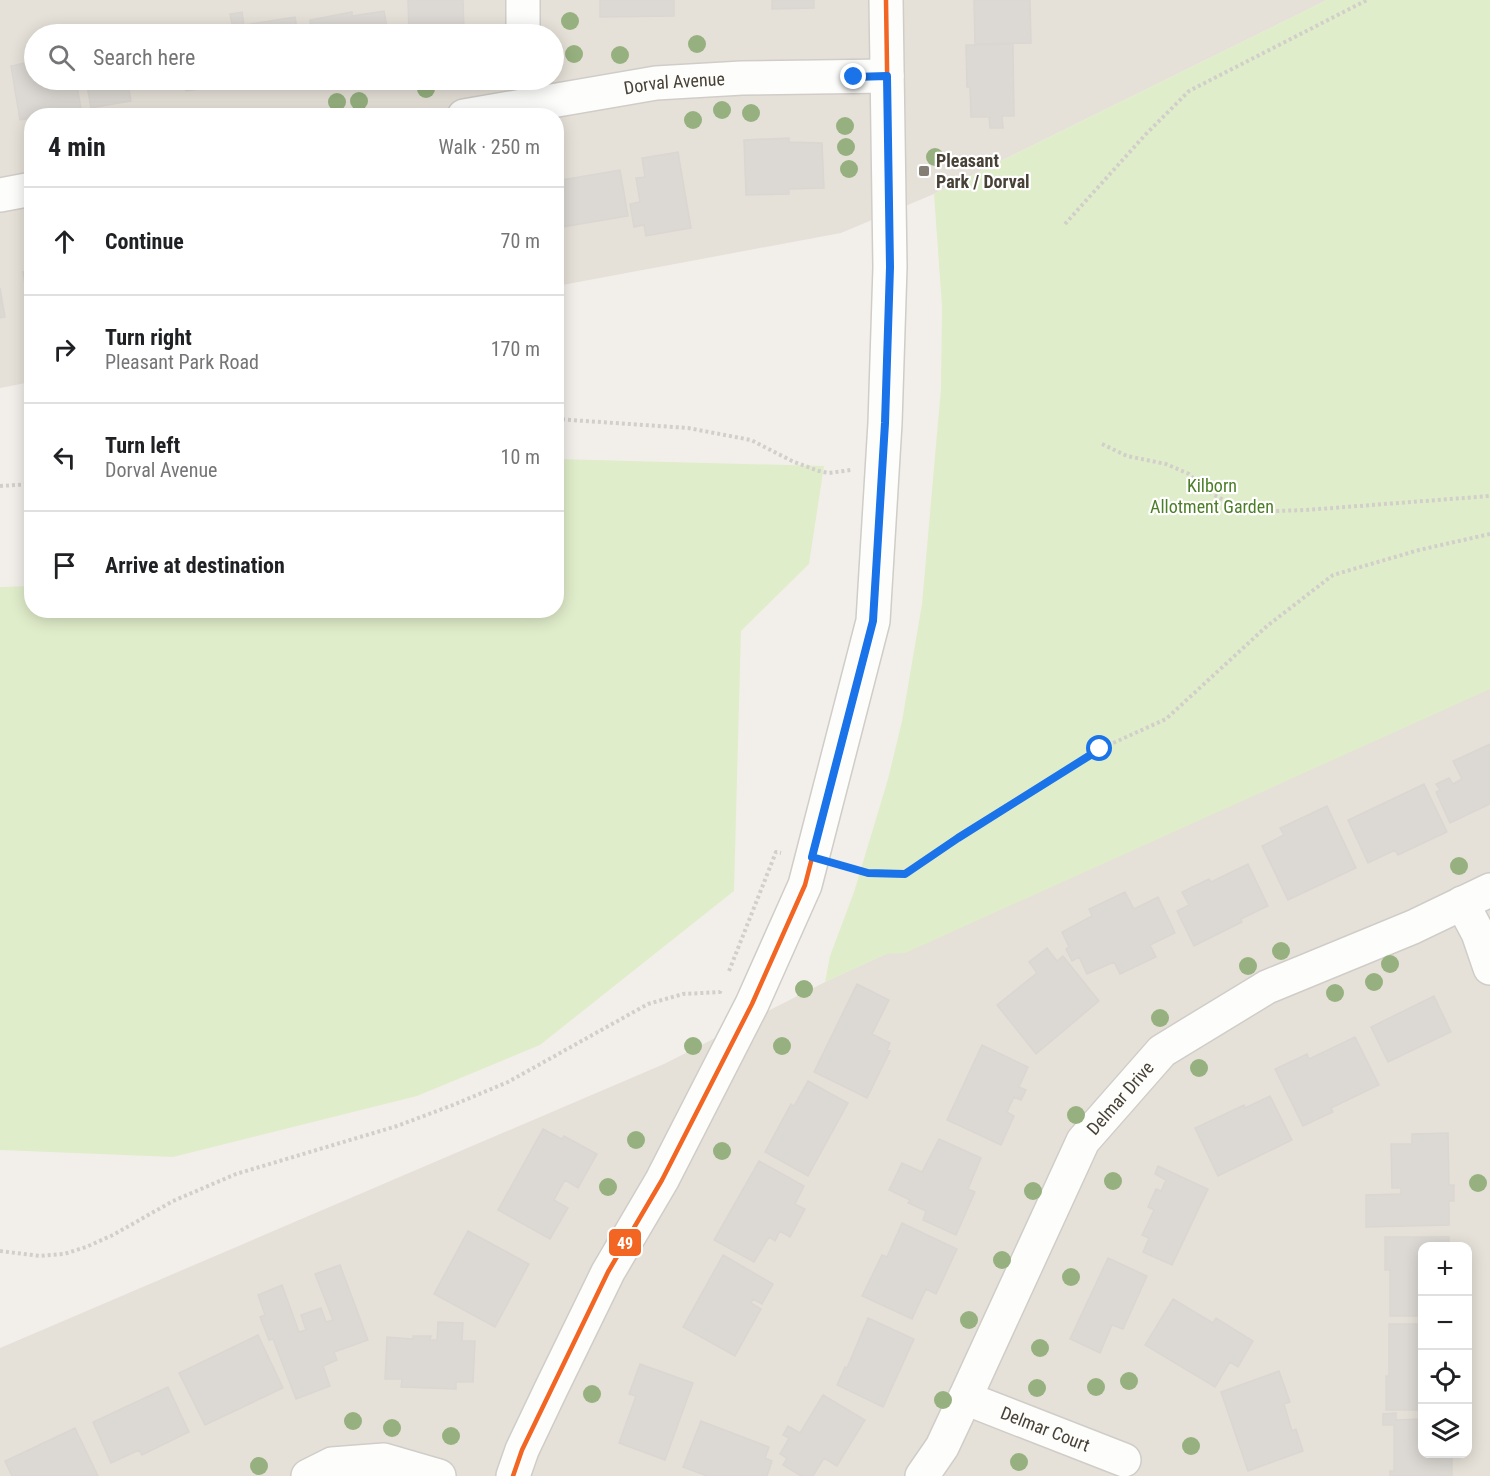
<!DOCTYPE html>
<html lang="en">
<head>
<meta charset="utf-8">
<style>
  :root { --surface:#fff; --page:#f6f6f6; --text:#202124; --muted:#757577; --line:#e0e0e0 }
  body { margin:0; font-family:"Roboto Condensed",sans-serif; background:var(--page); color:var(--text) }
  .controls { position:absolute; right:18px; bottom:18px; display:grid; overflow:hidden; border-radius:12px; box-shadow:0 3px 15px #0003 }
  .controls button { width:54px; height:54px; display:grid; place-items:center; padding:0; border:0; border-bottom:2px solid var(--line); background:var(--surface); color:var(--text); font:30px sans-serif }
  .stop { position:absolute; width:18px; height:18px; margin:-14px; border:4px solid #1a73e8; border-radius:50%; background:#fff }
  .stop.end { background:#1a73e8; border-color:#fff; box-shadow:0 2px 6px #0008 }
  .list { margin:0; padding:0; list-style:none }
  h2 { display:flex; justify-content:space-between; align-items:center; height:78px; margin:0; padding:0 24px; font-size:26px }
  h2 small { font-size:20px; font-weight:400; color:var(--muted) }
  .list li { display:grid; grid-template-columns:39px 1fr auto; gap:18px; align-items:center; box-sizing:border-box; height:108px; padding:0 24px; border-top:2px solid var(--line) }
  .list b { display:block; font-size:22px; white-space:nowrap }
  .list p { margin:0; font-size:20px; white-space:nowrap; color:var(--muted) }
  .list em { font-size:20px; font-style:normal; color:var(--muted) }
  .icon { flex:none; width:33px; height:33px; fill:none; stroke:currentColor; stroke-width:2; stroke-linecap:round; stroke-linejoin:round }
  .map { position:relative; flex:none; width:1490px; height:1476px; overflow:hidden }
  .search { position:absolute; background:var(--surface); box-shadow:0 3px 15px #0003; left:24px; top:24px; width:540px; height:66px; display:flex; align-items:center; gap:15px; box-sizing:border-box; padding:0 21px; border-radius:33px; color:var(--muted); font-size:22px }
  .panel { position:absolute; background:var(--surface); box-shadow:0 3px 15px #0003; left:24px; top:108px; width:540px; height:510px; border-radius:24px }
  .map>svg:first-child { display:block }
  .residential { fill:#e6e1d8; fill-rule:evenodd }
  .green { fill:#e0edca }
  .building { fill:#dcd8d3; stroke:#dad6d1; stroke-width:1.5 }
  .lines { fill:none; stroke-linecap:round; stroke-linejoin:round }
  .minor-casing { stroke:#d0cdc8; stroke-width:36 }
  .tertiary-casing { stroke:#d0cdc8; stroke-width:36 }
  .path { stroke:#d2cfcb; stroke-width:4; stroke-dasharray:3 3; stroke-linecap:butt }
  .minor { stroke:#fdfdfc; stroke-width:33 }
  .tertiary { stroke:#fdfdfc; stroke-width:33 }
  .bus-1-casing { stroke:#fff; stroke-width:9 }
  .bus-1 { stroke:#f26522; stroke-width:4.5 }
  .tree { fill:#96b17f }
  .route { stroke:#1a73e8; stroke-width:8 }
  .poi-dot { fill:#847e75; stroke:#fff; stroke-width:2 }
  .labels { text-anchor:middle; stroke-width:4.5; stroke-linejoin:round; paint-order:stroke }
  .street-label { font-size:18px; fill:#484136; stroke:#fff }
  .poi-label { font-size:18px; font-weight:bold; fill:#484136; stroke:#fff; text-anchor:start }
  .park-label { font-size:18px; fill:#4b7e26; stroke:#fff }
  .line-badge { stroke:#fff; stroke-width:2 }
  .badge-label { font-size:16px; text-anchor:middle; font-weight:bold; fill:#fff }
</style>
</head>
<body>
<div class="map">
<svg width="1490" height="1476" viewBox="0 0 1490 1476">
  <rect width="100%" height="100%" fill="#f2efeb"/>
  <path class="residential" d="M0 0H1327L934 194 841 233 557 286 556 116H32L31 382 0 388ZM34 34H554V80H34Z
    M1490 674V1476H0V1348L664 1064 825 982ZM1422 1246H1468V1454H1422Z"/>
  <path class="green" d="M1327 0H1490V689L905 953 886 954 825 982 830 956 854 892 888 779 902 721 922 604 941 388 942 307 934 194Z
    M557 459 824 466 809 564 741 631 734 891 540 1045 417 1096 173 1157 0 1150V587L31 586 32 610H556Z"/>
  <path class="building" d="M408 0H463L464 34H409Z
    M600 0H674V16L600 17Z
    M772 0H814V8L772 9Z
    M974 0H1030L1031 43 975 44Z
    M384 11 388 34H312L310 20 352 12V16Z
    M242 12 244 25 295 17 298 34H234L230 14Z
    M227 25 228 34H172Z
    M1013 44 1014 116H1002L1003 128H990L989 117H971L970 87H967L966 45Z
    M34 61V80H76L81 109 46 116H32V118L20 120 11 66Z
    M86 80H127L131 101 91 108Z
    M184 80H225L226 85 186 91Z
    M789 138V142L822 143 824 188 789 189V194L746 195 744 140Z
    M678 152 691 228 646 236 644 225 634 227 630 204 640 202 636 178 645 177 642 158Z
    M620 170 628 216 556 228V181Z
    M32 271V315H30L23 272Z
    M0 288 5 317 0 318Z
    M1490 744V804L1450 823 1436 792 1440 790 1436 784 1449 778 1453 784 1462 779 1453 761Z
    M1424 784 1447 832 1398 855 1395 850 1368 863 1348 820Z
    M1327 806 1356 868 1288 900 1262 846 1284 835 1280 828Z
    M1248 864 1268 906 1241 919 1242 922 1194 946 1177 911 1189 905 1182 892 1209 879 1211 882Z
    M1125 892 1134 909 1158 897 1175 933 1150 945 1156 957 1120 974 1114 962 1087 974 1079 957 1072 961 1066 949 1069 947 1062 932 1092 916 1089 909Z
    M1047 948 1057 961 1063 956 1099 1001 1036 1054 997 1005 1037 973 1029 962Z
    M857 984 889 1000 872 1034 890 1043 887 1050 890 1051 867 1098 814 1072Z
    M1434 996 1451 1032 1388 1062 1371 1027Z
    M1355 1037 1379 1085 1331 1108 1333 1112 1303 1126 1275 1069 1307 1054 1309 1059Z
    M982 1045 1028 1067 1019 1087 1026 1090 1021 1100 1014 1097 1007 1112 1014 1116 1001 1145 947 1120Z
    M808 1081 848 1103 808 1176 765 1152 791 1104 794 1106Z
    M1270 1096 1292 1140 1218 1176 1195 1128 1244 1105 1245 1108Z
    M543 1129 562 1139 564 1136 597 1154 578 1188 565 1180 554 1200 568 1208 550 1239 498 1210Z
    M1448 1133 1449 1185H1454V1201H1449V1225L1366 1227V1195L1401 1194V1188H1392L1391 1144H1412V1134Z
    M939 1139 981 1158 968 1189 975 1192 956 1235 923 1220 926 1211 908 1203 910 1200 889 1190 902 1163 922 1172Z
    M759 1161 804 1186 795 1204 805 1209 790 1237 780 1231 775 1241 769 1237 754 1262 714 1240Z
    M1158 1166 1208 1189 1172 1265 1143 1252 1149 1238 1142 1235 1154 1210 1148 1207 1156 1189 1161 1191 1166 1180 1155 1174Z
    M902 1223 957 1249 936 1294 926 1289 912 1319 862 1296 882 1255 887 1257Z
    M468 1231 529 1264 495 1327 434 1294Z
    M1385 1237H1449V1246H1422V1316H1390V1270H1385Z
    M723 1255 773 1284 762 1304 753 1299 751 1303 761 1309 735 1356 683 1327Z
    M1108 1258 1147 1276 1123 1329 1112 1325 1100 1353 1070 1339Z
    M340 1265 368 1340 334 1352 337 1360 323 1366 330 1386 296 1399 273 1339 269 1340 260 1317 265 1315 258 1295 282 1285 299 1332 306 1330 301 1315 321 1308 326 1322 333 1320 315 1274Z
    M1173 1299 1213 1323 1216 1318 1253 1341 1238 1367 1230 1362 1215 1387 1145 1345Z
    M868 1318 914 1339 883 1407 837 1385 845 1367 847 1368Z
    M438 1322 463 1323 462 1341H475L473 1382H456V1389L401 1387 402 1379H385L387 1337 413 1339V1336H431L430 1340H437Z
    M1389 1324H1422V1410H1386V1376H1389Z
    M258 1335 283 1388 205 1425 179 1373Z
    M640 1364 693 1383 665 1460 619 1443 636 1396 629 1394Z
    M1279 1371 1290 1402 1284 1404 1292 1431 1296 1429 1303 1451 1248 1471 1221 1392Z
    M168 1387 189 1432 142 1455 139 1450 111 1463 93 1422Z
    M823 1395 865 1420 837 1466 824 1458 813 1476H801L783 1465 787 1458 780 1454 789 1438 783 1435 788 1426 800 1433Z
    M1396 1413V1420L1422 1419V1454H1452V1476H1390V1471H1394V1425H1383V1414Z
    M701 1421 769 1447 765 1458 772 1461 767 1476H707L683 1467Z
    M75 1428 98 1476H12L5 1461Z"/>
  <g class="lines">
    <g class="minor-casing">
      <g id="minor">
        <path d="M523 0V34"/>
        <path id="s1" d="M464 116 656 83 742 78 887 76"/>
        <path d="M0 195 32 189"/>
        <path d="M1462 903 1478 933 1490 968"/>
        <path id="s2" d="M965 1398 1124 1460"/>
        <path d="M308 1476 332 1464 384 1460 439 1476"/>
        <path id="s3" d="M922 1476 942 1447 965 1398 1083 1141 1162 1051 1267 987 1413 927 1490 890"/>
      </g>
    </g>
    <g class="tertiary-casing">
      <path id="tertiary" d="M513 1476 522 1450 551 1389 608 1272 662 1180 752 1004 805 885 873 621 885 423 890 267 886 0"/>
    </g>
    <path class="path" d="M1065 224 1145 135 1189 91 1367 0
      M556 419 688 428 751 440 794 462 819 471 829 473 851 470
      M1102 444 1127 456 1166 464 1189 474 1205 490 1246 512 1306 510 1490 496
      M0 486 32 484
      M841 865 868 873 905 875 958 838 1100 749 1166 719 1267 626 1333 575 1419 550 1490 534
      M729 971 776 852 781 853
      M0 1251 40 1256 64 1254 86 1247 113 1235 173 1201 236 1174 397 1126 453 1105 508 1082 648 1004 683 994 720 992 721 989"/>
    <use href="#minor" class="minor"/>
    <use href="#tertiary" class="tertiary"/>
    <g class="bus-1-casing">
      <path id="bus-1" d="M513 1476 522 1450 608 1272 662 1180 752 1004 805 885 873 621 885 423 890 267 886 0"/>
    </g>
    <use href="#bus-1" class="bus-1"/>
  </g>
  <g class="tree">
    <circle cx="570" cy="21" r="9"/>
    <circle cx="697" cy="44" r="9"/>
    <circle cx="574" cy="54" r="9"/>
    <circle cx="620" cy="55" r="9"/>
    <circle cx="426" cy="89" r="9"/>
    <circle cx="359" cy="101" r="9"/>
    <circle cx="337" cy="102" r="9"/>
    <circle cx="722" cy="110" r="9"/>
    <circle cx="751" cy="113" r="9"/>
    <circle cx="693" cy="120" r="9"/>
    <circle cx="845" cy="126" r="9"/>
    <circle cx="846" cy="147" r="9"/>
    <circle cx="935" cy="157" r="9"/>
    <circle cx="849" cy="169" r="9"/>
    <circle cx="1459" cy="866" r="9"/>
    <circle cx="1281" cy="951" r="9"/>
    <circle cx="1390" cy="964" r="9"/>
    <circle cx="1248" cy="966" r="9"/>
    <circle cx="1374" cy="982" r="9"/>
    <circle cx="804" cy="989" r="9"/>
    <circle cx="1335" cy="993" r="9"/>
    <circle cx="1160" cy="1018" r="9"/>
    <circle cx="693" cy="1046" r="9"/>
    <circle cx="782" cy="1046" r="9"/>
    <circle cx="1199" cy="1068" r="9"/>
    <circle cx="1076" cy="1115" r="9"/>
    <circle cx="636" cy="1140" r="9"/>
    <circle cx="722" cy="1151" r="9"/>
    <circle cx="1113" cy="1181" r="9"/>
    <circle cx="1478" cy="1183" r="9"/>
    <circle cx="608" cy="1187" r="9"/>
    <circle cx="1033" cy="1191" r="9"/>
    <circle cx="1002" cy="1260" r="9"/>
    <circle cx="1071" cy="1277" r="9"/>
    <circle cx="969" cy="1320" r="9"/>
    <circle cx="1040" cy="1348" r="9"/>
    <circle cx="1129" cy="1381" r="9"/>
    <circle cx="1096" cy="1387" r="9"/>
    <circle cx="1037" cy="1388" r="9"/>
    <circle cx="592" cy="1394" r="9"/>
    <circle cx="943" cy="1400" r="9"/>
    <circle cx="353" cy="1421" r="9"/>
    <circle cx="392" cy="1428" r="9"/>
    <circle cx="451" cy="1436" r="9"/>
    <circle cx="1191" cy="1446" r="9"/>
    <circle cx="1019" cy="1462" r="9"/>
    <circle cx="259" cy="1466" r="9"/>
  </g>
  <g class="lines">
    <path class="route" d="M854 77 887 76 890 267 885 423 873 621 812 857 868 873 905 874 958 838 1100 749"/>
  </g>
  <rect class="poi-dot" x="918" y="165" width="12" height="12" rx="3"/>
  <g class="labels">
    <g class="street-label">
      <text dy="6" stroke="none"><textPath href="#s1" startOffset="213">Dorval Avenue</textPath></text>
      <text dy="6" stroke="none"><textPath href="#s3" startOffset="429">Delmar Drive</textPath></text>
      <text dy="6" stroke="none"><textPath href="#s2" startOffset="86">Delmar Court</textPath></text>
    </g>
    <g class="poi-label">
      <text x="936" y="167">Pleasant<tspan x="936" dy="21">Park / Dorval</tspan></text>
    </g>
    <g class="park-label">
      <text x="1212" y="492">Kilborn<tspan x="1212" dy="21">Allotment Garden</tspan></text>
    </g>
  </g>
  <rect class="line-badge" x="608" y="1228" width="34" height="29" rx="6" fill="#f26522"/>
  <g class="badge-label">
    <text x="625" y="1249">49</text>
  </g>
</svg>
<div class="controls">
<button>+</button>
<button>−</button>
<button><svg class="icon" aria-label="locate" viewBox="0 0 24 24"><circle cx="12" cy="12" r="6"/><path d="M12 2v4M12 18v4M2 12h4M18 12h4"/></svg></button>
<button><svg class="icon" aria-label="layers" viewBox="0 0 24 24"><path d="M12 4l9 5-9 5-9-5zM3 14l9 5 9-5"/></svg></button>
</div>
<div class="stop" style="left:1100px;top:749px"></div>
<div class="stop end" style="left:854px;top:77px"></div>
<div class="search"><svg class="icon" aria-label="search" viewBox="0 0 24 24"><circle cx="10" cy="10" r="6"/><path d="M15 15l6 6"/></svg>Search here</div>
<section class="panel">
<h2>4 min<small>Walk · 250 m</small></h2>
<ul class="list">
<li><svg class="icon" aria-label="ahead" viewBox="0 0 24 24"><path d="M12 20V5M6 11l6-6 6 6"/></svg><div><b>Continue</b></div><em>70 m</em></li>
<li><svg class="icon" aria-label="right" viewBox="0 0 24 24"><path d="M7 20v-9h11M14 6l5 5-5 5"/></svg><div><b>Turn right</b><p>Pleasant Park Road</p></div><em>170 m</em></li>
<li><svg class="icon" aria-label="left" viewBox="0 0 24 24"><path d="M17 20v-9H6M10 6l-5 5 5 5"/></svg><div><b>Turn left</b><p>Dorval Avenue</p></div><em>10 m</em></li>
<li><svg class="icon" aria-label="arrive" viewBox="0 0 24 24"><path d="M6 21V4h12l-3 4 3 4H6"/></svg><div><b>Arrive at destination</b></div></li>
</ul>
</section>
</div>
</body>
</html>
